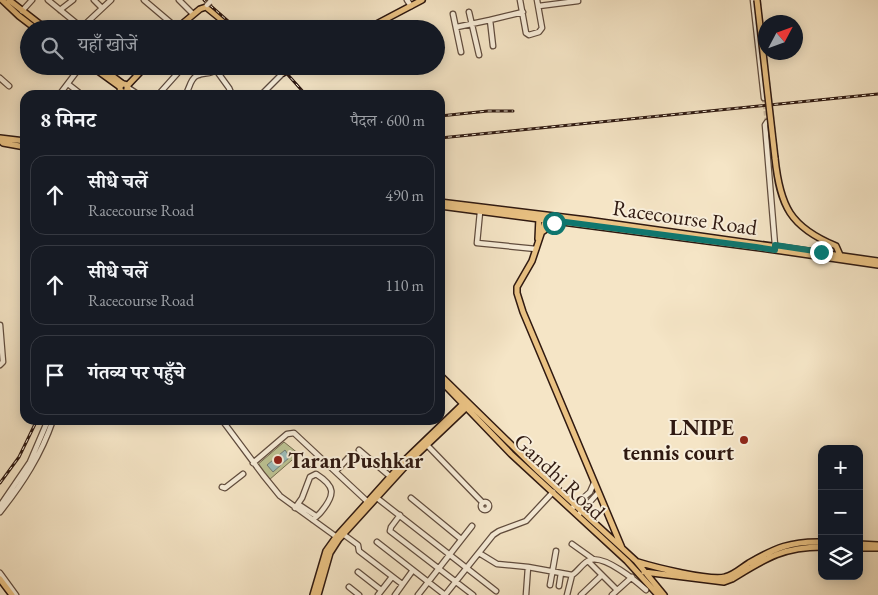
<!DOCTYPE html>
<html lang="hi">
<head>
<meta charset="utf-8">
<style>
  :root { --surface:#171b24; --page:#20242c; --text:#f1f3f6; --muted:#9ea1a6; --line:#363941 }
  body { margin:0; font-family:"EB Garamond","Noto Serif Devanagari",serif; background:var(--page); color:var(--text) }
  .controls { position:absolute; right:15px; bottom:15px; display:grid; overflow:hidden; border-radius:10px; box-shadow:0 2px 12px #0003 }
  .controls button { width:45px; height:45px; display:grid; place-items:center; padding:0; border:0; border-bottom:1px solid var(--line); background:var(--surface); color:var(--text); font:25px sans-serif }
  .compass { position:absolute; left:758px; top:15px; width:45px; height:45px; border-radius:50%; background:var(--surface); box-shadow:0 2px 12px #0003; rotate:49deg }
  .stop { position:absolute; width:15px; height:15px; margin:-11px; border:4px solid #0f766e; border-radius:50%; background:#fff }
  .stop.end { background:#0f766e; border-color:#fff; box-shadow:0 1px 5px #0008 }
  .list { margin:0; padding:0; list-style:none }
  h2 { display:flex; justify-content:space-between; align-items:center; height:65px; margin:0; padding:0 20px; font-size:21px }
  h2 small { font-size:16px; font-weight:400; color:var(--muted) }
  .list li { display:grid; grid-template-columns:32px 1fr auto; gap:15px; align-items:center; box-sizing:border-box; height:80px; margin:0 10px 10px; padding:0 10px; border:1px solid var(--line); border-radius:15px }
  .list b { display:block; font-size:19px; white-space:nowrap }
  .list p { margin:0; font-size:16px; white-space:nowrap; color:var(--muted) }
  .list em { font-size:16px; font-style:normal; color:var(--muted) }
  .icon { flex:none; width:28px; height:28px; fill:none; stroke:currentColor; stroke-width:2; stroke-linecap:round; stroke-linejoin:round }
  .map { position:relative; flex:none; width:878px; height:595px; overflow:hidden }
  .search { position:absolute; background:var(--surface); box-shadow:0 2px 12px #0003; left:20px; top:20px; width:425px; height:55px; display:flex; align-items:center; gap:12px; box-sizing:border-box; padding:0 18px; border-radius:28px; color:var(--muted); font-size:19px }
  .panel { position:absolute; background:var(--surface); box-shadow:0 2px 12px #0003; left:20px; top:90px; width:425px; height:335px; border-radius:15px }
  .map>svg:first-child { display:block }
  .green { fill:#bdc494; stroke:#766e52 }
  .water { fill:#9dbebb; stroke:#717c77 }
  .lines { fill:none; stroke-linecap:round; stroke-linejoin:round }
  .minor-tunnel { stroke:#cdbca2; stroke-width:4.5; stroke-dasharray:4.5 2; stroke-linecap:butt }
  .minor-casing { stroke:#604c3e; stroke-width:7 }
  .major-casing { stroke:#2f1911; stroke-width:8 }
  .minor { stroke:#f8eeda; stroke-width:4.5 }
  .major { stroke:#eac283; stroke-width:5 }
  .rail-casing { stroke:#2f1911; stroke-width:3 }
  .rail { stroke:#f8eeda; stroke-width:1; stroke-dasharray:4; stroke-linecap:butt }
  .minor-bridge-casing { stroke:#604c3e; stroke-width:7; stroke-linecap:butt }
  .major-bridge-casing { stroke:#2f1911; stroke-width:8; stroke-linecap:butt }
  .minor-bridge { stroke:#f8eeda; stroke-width:4.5 }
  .major-bridge { stroke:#eac283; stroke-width:5 }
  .route { stroke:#0f766e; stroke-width:6 }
  .poi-dot { fill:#8f2418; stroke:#f8eeda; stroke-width:2 }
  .labels { text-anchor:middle; stroke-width:4; stroke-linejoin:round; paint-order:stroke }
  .street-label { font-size:22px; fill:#2f1911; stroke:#f8eeda }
  .poi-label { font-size:22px; font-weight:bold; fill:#2f1911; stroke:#f8eeda; text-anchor:end }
</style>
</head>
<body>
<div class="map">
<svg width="878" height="595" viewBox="0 0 878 595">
  <rect width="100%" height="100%" fill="#f5e5c6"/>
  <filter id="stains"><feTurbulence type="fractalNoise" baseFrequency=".004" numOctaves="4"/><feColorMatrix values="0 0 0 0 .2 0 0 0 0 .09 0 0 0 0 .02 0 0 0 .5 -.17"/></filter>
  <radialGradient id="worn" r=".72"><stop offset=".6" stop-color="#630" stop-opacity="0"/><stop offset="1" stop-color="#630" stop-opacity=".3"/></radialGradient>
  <path class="green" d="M284 442 299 454 269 480 256 466Z"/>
  <path class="water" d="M285 450 290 457 273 472 267 465Z"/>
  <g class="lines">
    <path class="minor-tunnel" d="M764 98 767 122"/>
    <g class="minor-casing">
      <path id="minor" d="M48 0 81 27
        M94 0 102 8
        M144 0 177 28
        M179 0 193 14
        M407 0 411 6
        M520 0 526 33 529 35 539 32 542 28 537 0
        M753 0 764 98
        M539 6 578 1
        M60 10 73 0
        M22 11 32 0
        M469 12 479 55
        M453 14 461 52
        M457 27 490 20
        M80 29 111 0
        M493 46 490 20 523 12
        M186 66 191 69 196 67 199 70V75
        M216 70 229 88 232 95
        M0 78 9 86
        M68 84 82 95
        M127 87 139 95
        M59 95 81 66
        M158 95 184 66
        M185 95C190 89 189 81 196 76 204 71 211 77 219 66
        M261 95 283 73
        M767 122 765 125 775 245
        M480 212 477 243 536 249
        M0 325 3 362 0 365
        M222 420 263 475 280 496 338 538
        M426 444 483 503
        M359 450 392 478
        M253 463 287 434 294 433 370 504
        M336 471 349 457
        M222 487 225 488 243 474
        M377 498 496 591
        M411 498 461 539
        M481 506a4 4 0 1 1 8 0a4 4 0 1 1-8 0Z
        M298 504 316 516
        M0 506 30 462 48 420
        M295 508 302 498 310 477 316 474C335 486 336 494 321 512 319 515 315 517 313 520
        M571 509 590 492 594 483
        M0 512C23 483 41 455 53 420
        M400 515 391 527 390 531 473 595
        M578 515 598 493
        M343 534 358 545 359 551 402 584
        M377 542 445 595
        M572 544 593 559
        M479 553 497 564 528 567 572 575C578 572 583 562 590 560 605 555 636 581 646 590
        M588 561 617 590
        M358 572 381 590
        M0 573 16 595
        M550 585 556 551
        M559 586 561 573
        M349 587 359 595
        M378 595 392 577
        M395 595 413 570
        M418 595 472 526
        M445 595 493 535 499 531 526 521 553 492
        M526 595 528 567
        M567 595 572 575
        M581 595 602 575
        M612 595 632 577"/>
    </g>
    <g class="major-casing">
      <path id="major" d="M2 0 19 16 36 29
        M9 0 46 29
        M176 29 200 9 206 7 233 29
        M367 29 422 0
        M91 66 120 87
        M99 66 123 84
        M276 66 283 73 295 66
        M120 88a4 4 0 1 1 8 0a4 4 0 1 1-8 0Z
        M127 86 146 66
        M127 89 133 95
        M0 138 25 141
        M0 140 3 143 25 147
        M775 158C780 206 790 227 836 246L840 255
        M440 202 587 220 878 261
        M440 206 775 250 878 265
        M546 219 532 261 517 287V293L523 312 622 548
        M542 232 558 221
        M538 239 539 217
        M440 375 538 471 636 561 664 595
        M440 380 511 454 627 561 658 595
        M859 544 878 545
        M859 548H878
        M638 562C654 567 710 581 725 577 734 575 741 568 749 563 775 548 791 541 822 542
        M644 572 724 582 732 579C765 559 782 547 822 547
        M0 579 12 595
        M313 595 326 551 336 537 407 458 465 402
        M318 595 330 553 339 539 410 461 469 405"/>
    </g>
    <use href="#minor" class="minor"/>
    <use href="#major" class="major"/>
    <g class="rail-casing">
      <path id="rail" d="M204 0 237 29
        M280 66 306 95
        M440 116 488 111H513
        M440 138 878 94
        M0 483 19 457 37 420"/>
    </g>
    <use href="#rail" class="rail"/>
    <g class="minor-bridge-casing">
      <path id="minor-bridge" d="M207 5 210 2"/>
    </g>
    <g class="major-bridge-casing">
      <path id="major-bridge" d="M757 0 775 158"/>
    </g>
    <use href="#minor-bridge" class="minor-bridge"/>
    <use href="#major-bridge" class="major-bridge"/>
  </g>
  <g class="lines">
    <path class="route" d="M554 223 558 221 756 247 775 250V245L821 252"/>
  </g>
  <g class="poi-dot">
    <circle cx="744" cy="440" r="5"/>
    <circle cx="278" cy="460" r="5"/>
  </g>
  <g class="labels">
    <g class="street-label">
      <text transform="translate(685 217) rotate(8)" y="8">Racecourse Road</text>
      <text transform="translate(560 476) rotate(43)" y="8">Gandhi Road</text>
    </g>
    <g class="poi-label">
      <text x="734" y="435">LNIPE<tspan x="734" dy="25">tennis court</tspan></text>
      <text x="288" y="468" text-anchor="start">Taran Pushkar</text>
    </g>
  </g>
  <rect width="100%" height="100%" filter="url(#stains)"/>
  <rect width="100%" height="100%" fill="url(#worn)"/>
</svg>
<div class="controls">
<button>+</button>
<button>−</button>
<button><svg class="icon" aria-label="layers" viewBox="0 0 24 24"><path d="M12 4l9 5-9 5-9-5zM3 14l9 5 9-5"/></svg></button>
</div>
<svg class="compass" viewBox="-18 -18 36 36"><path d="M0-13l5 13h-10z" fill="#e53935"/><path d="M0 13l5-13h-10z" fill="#9ea1a6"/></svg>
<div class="stop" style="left:554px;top:223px"></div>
<div class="stop end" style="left:821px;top:252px"></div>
<div class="search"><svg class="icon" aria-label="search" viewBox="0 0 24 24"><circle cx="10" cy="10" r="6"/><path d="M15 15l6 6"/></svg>यहाँ खोजें</div>
<section class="panel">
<h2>8 मिनट<small>पैदल · 600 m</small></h2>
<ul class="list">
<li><svg class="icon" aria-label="ahead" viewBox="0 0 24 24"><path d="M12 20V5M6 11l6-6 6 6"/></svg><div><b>सीधे चलें</b><p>Racecourse Road</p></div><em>490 m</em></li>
<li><svg class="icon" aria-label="ahead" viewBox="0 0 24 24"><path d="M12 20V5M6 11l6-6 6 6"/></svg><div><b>सीधे चलें</b><p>Racecourse Road</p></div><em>110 m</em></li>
<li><svg class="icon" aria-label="arrive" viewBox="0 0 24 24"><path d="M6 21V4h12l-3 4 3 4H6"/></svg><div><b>गंतव्य पर पहुँचे</b></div></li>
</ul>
</section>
</div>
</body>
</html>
